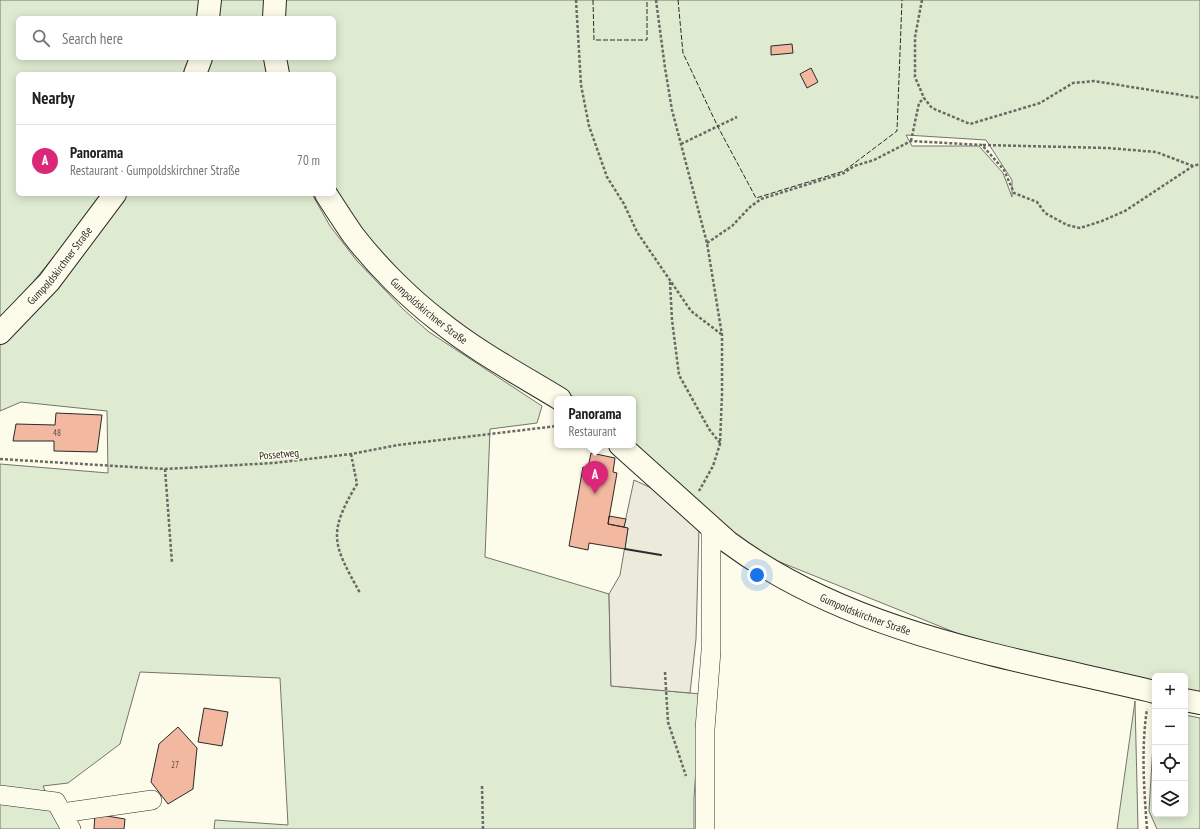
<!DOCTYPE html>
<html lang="en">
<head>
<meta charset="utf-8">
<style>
  :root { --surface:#fff; --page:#f6f6f6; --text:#202124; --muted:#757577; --line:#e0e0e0; --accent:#db2777 }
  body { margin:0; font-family:"PT Sans Narrow",sans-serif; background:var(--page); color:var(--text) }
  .controls { position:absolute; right:12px; bottom:12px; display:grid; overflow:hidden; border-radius:6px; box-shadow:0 2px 10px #0003 }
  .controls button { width:36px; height:36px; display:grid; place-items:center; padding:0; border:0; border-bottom:1px solid var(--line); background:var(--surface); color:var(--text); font:20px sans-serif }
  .you { position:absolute; left:757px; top:575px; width:14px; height:14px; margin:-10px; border:3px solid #fff; border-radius:50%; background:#1a73e8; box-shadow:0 0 0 6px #1a73e833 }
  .badge { display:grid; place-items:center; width:26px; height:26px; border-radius:50%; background:var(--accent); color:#fff; font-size:13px; font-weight:700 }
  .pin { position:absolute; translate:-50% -33px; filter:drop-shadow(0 1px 2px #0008) }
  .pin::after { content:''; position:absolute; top:21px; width:14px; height:12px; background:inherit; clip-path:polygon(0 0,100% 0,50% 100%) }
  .popup { position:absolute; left:554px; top:396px; width:82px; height:52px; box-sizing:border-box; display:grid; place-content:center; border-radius:6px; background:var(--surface); filter:drop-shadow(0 1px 3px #0005); font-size:13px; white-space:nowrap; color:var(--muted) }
  .popup b { font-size:15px; color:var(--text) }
  .popup::after { content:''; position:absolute; left:50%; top:100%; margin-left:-8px; border:8px solid transparent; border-top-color:var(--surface) }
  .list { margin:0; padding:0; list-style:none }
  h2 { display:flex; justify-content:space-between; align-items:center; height:52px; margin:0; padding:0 16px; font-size:17px }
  h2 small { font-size:13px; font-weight:400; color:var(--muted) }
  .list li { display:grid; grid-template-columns:26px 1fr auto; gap:12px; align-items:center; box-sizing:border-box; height:72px; padding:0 16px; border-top:1px solid var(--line) }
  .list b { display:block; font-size:15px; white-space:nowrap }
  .list p { margin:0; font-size:13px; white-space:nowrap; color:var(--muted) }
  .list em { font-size:13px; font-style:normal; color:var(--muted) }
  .icon { flex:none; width:22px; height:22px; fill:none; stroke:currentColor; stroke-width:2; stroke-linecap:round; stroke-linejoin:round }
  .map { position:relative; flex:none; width:1200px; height:829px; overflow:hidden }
  .search { position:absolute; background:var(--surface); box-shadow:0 2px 10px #0003; left:16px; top:16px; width:320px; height:44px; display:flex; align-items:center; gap:10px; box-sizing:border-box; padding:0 14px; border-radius:6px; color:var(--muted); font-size:15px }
  .panel { position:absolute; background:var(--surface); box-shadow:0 2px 10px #0003; left:16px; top:72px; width:320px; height:124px; border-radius:6px }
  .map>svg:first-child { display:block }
  .green { fill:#deebd1; stroke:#74746e; fill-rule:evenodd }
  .parking { fill:#eceadb; stroke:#74746e }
  .building { fill:#f2b8a0; stroke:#2b2b2b }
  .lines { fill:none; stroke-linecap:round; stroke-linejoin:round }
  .minor-casing { stroke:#2b2b2b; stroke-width:20 }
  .major-casing { stroke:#2b2b2b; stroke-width:24 }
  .path { stroke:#6a6964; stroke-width:2.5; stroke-dasharray:3 2; stroke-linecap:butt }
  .minor { stroke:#fdfbea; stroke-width:19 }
  .major { stroke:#fdfbea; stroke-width:22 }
  .fence { stroke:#2b2b2b; stroke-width:1; stroke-dasharray:5 2; stroke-linecap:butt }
  .wall { stroke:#2b2b2b; stroke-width:2 }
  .labels { text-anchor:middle; stroke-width:3; stroke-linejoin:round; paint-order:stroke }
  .number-label { font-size:9px; fill:#5d4e48 }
  .street-label { font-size:11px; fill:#2b2b2b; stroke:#fdfbea }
</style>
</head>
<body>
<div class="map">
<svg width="1200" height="829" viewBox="0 0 1200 829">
  <rect width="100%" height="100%" fill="#fdfbea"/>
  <path class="green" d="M0 0H201L200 18H18V58H193L187 74H18V194H105L29 287 0 319Z
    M218 0H266V18H216Z
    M284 0H1200V694L1185 690V676H1155V683L964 636 755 552 633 445V399H577L467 330 403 279 356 225 334 186V74H286L283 58H334V18H282ZM906 135 986 140 1012 180V197L1003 173 979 146H912Z
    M209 58H268L271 74H204Z
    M127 194H312L330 226 357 261 404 310 429 332 542 406 537 423 490 429 485 557 609 594 611 686 701 694 694 798V829H214L215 820 288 825 280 678 140 672 120 744 68 783 43 786 61 829H0V464L108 473 107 411 21 402 0 411V345L43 299Z
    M1135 701 1138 829H1117Z
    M1155 711V814H1185V715L1200 718V829H1157L1149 811Z"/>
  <path class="parking" d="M634 480 662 493 699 527 696 639 690 693 611 686 609 594 620 575 628 528 624 527Z"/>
  <path class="building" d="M792 44 793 53 771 55V46Z
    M811 68 818 82 807 88 800 74Z
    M56 413 102 415 97 452 54 451V441H13L16 424 55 425Z
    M591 453 615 458 613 472 617 473 608 524 628 528 625 549 589 543 588 550 569 546 583 467 588 468Z
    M609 516 626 519 624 527 608 524Z
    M204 708 228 712 222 746 198 742Z
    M178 727 197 748 193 789 168 804 151 782 159 744Z
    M95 814 125 819 124 829H94Z"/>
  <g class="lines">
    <g class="minor-casing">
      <path id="minor" d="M0 795 56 802 71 829
        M62 813 152 800
        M705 829V729L711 651V528"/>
    </g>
    <g class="major-casing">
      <g id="major">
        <path d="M208 18 210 0"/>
        <path d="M274 18 275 0"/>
        <path d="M275 58 278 74"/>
        <path d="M195 74 201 58"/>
        <path id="s1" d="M326 194C335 208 344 222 353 235 376 265 409 298 439 321 476 351 519 374 560 399"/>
        <path id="s2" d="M0 333 49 282 115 194"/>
        <path id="s3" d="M620 445 728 542C852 634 1009 657 1155 692"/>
        <path d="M1185 700 1200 703"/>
      </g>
    </g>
    <path class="path" d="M576 0 581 85 589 126 607 177 624 204 637 232 691 311 721 334
      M656 0 665 68 672 110 707 243 722 335V394L720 444 713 466 699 491
      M922 0 915 37V77L924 98 932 108 970 124 1040 103 1073 83 1094 81 1200 98
      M911 141 919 103 924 98
      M681 144 737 117
      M983 145 1108 148 1156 152 1193 166
      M707 243 732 226 750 207 761 199 844 173 854 166 874 160 911 141 982 145 1004 170 1014 193 1037 202 1045 213 1067 225 1080 228 1102 221 1125 211 1193 166 1200 164
      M670 282 672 320 679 375 709 429 720 443
      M351 454 357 484C327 534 333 544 360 593
      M0 459 165 469 274 463 351 454 398 445 557 426
      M165 469 172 563
      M665 672 668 722 686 776
      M482 786 483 829
      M1147 829C1144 789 1141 749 1147 709"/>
    <use href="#minor" class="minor"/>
    <use href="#major" class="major"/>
    <path class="fence" d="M593 0 594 40H647V0
      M678 0 683 53 718 127 756 198 844 171 897 131 902 0"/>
    <path class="wall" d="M625 549 661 555"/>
  </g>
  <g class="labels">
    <g class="number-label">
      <text x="57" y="436">48</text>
      <text x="175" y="768">27</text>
    </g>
    <g class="street-label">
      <text dy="4" stroke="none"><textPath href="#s2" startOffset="90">Gumpoldskirchner Straße</textPath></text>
      <text dy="4" stroke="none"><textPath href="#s1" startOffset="157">Gumpoldskirchner Straße</textPath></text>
      <text transform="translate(279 454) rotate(-5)" y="4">Possetweg</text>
      <text dy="4" stroke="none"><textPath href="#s3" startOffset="301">Gumpoldskirchner Straße</textPath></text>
    </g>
  </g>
</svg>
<div class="controls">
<button>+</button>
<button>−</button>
<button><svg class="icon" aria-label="locate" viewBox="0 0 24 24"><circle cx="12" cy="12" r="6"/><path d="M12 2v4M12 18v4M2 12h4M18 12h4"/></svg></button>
<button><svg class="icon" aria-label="layers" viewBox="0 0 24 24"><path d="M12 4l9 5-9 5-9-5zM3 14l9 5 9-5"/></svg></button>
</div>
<div class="you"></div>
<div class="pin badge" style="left:595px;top:494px">A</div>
<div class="popup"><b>Panorama</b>Restaurant</div>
<div class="search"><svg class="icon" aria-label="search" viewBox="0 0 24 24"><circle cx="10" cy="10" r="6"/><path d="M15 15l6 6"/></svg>Search here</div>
<section class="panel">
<h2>Nearby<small></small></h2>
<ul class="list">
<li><span class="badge">A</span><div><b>Panorama</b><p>Restaurant · Gumpoldskirchner Straße</p></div><em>70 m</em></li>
</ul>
</section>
</div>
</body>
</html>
